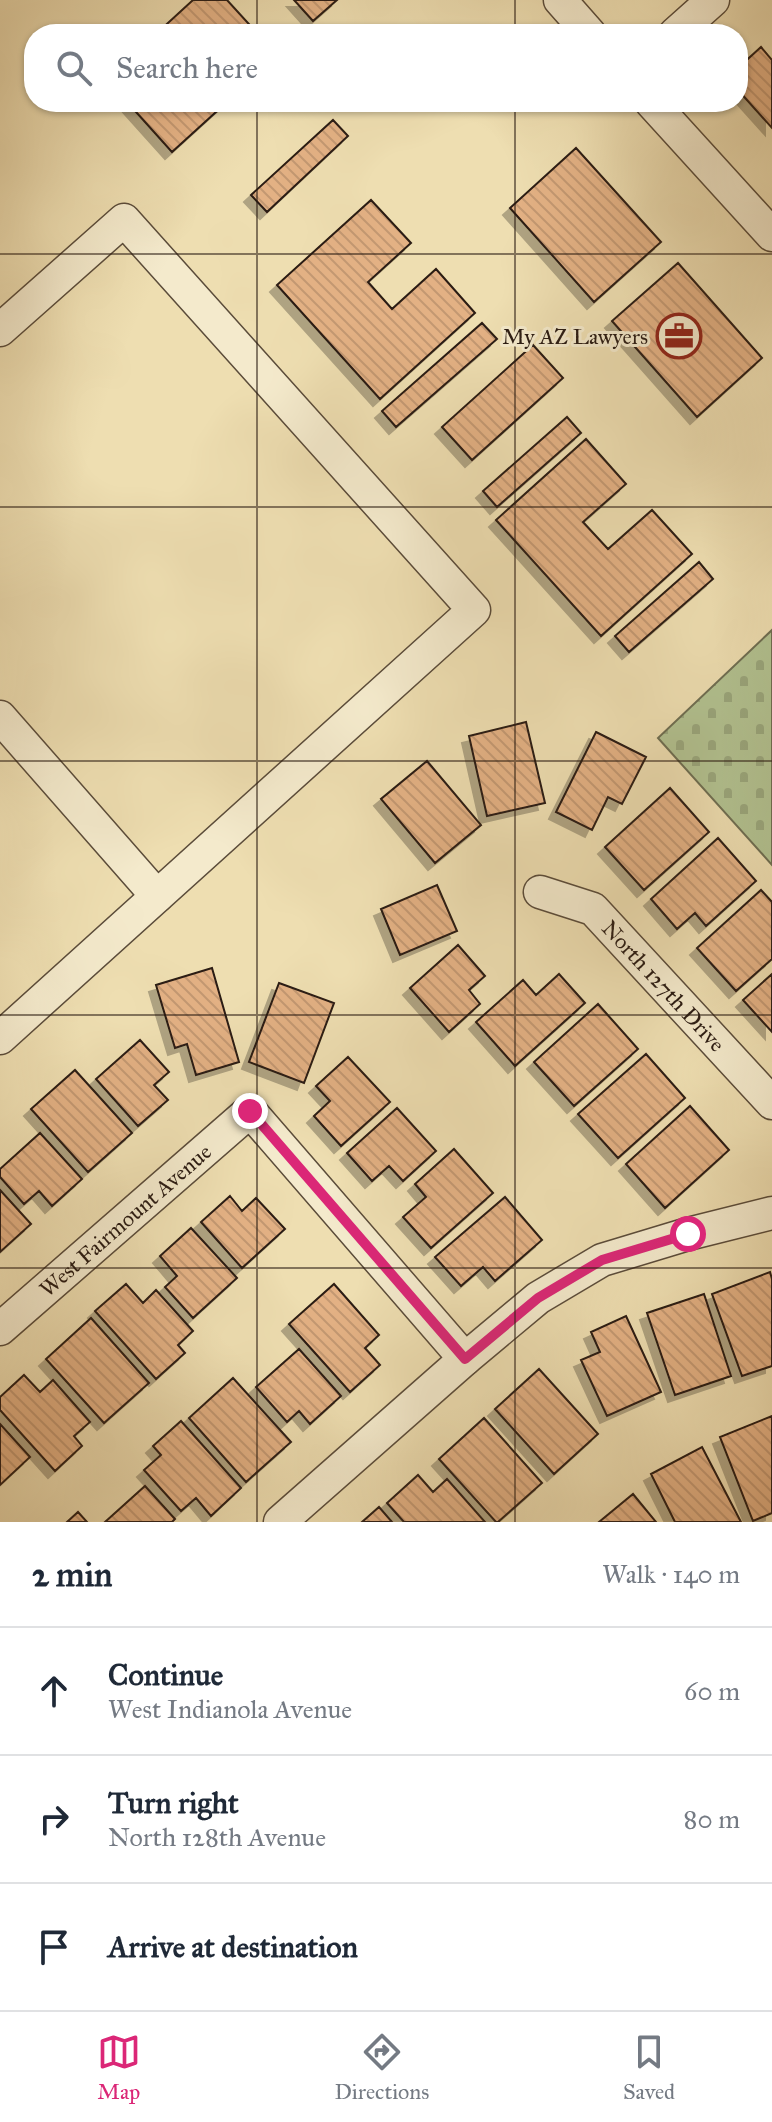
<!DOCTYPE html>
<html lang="en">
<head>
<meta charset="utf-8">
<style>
  :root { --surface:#fff; --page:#f6f6f7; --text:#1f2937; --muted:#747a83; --line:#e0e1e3; --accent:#db2777 }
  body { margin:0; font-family:"IM FELL Great Primer",serif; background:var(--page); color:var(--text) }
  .stop { position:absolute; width:24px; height:24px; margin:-18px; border:6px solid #db2777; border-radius:50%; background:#fff }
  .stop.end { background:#db2777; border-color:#fff; box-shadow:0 2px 8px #0008 }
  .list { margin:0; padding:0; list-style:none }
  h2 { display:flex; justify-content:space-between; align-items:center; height:104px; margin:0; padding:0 32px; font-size:34px }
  h2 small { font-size:26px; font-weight:400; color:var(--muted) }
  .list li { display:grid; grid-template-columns:52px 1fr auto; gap:24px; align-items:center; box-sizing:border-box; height:128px; padding:0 32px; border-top:2px solid var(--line) }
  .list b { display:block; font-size:30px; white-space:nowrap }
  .list p { margin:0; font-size:26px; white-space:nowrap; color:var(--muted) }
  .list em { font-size:26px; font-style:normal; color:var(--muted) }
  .icon { flex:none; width:44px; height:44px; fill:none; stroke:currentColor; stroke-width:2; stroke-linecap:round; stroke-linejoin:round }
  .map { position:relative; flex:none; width:772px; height:1522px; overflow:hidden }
  .search { position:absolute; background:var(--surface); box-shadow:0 2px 6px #0004; left:24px; right:24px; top:24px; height:88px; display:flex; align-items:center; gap:20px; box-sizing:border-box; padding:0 28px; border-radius:32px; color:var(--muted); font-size:30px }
  .sheet { height:488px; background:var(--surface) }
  nav { display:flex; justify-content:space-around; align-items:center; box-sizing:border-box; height:112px; border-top:2px solid var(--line); background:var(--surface); font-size:22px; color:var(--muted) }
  nav a { display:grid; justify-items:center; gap:4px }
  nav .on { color:var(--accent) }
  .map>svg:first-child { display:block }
  .cemetery { fill:url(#cemetery-stones); stroke:#6e6e52; stroke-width:2 }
  .building { fill:url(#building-back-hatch); stroke:#2a1b12; stroke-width:2; filter:url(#shadow) }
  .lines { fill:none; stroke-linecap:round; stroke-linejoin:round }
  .minor-casing { stroke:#5b4c3a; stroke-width:35 }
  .minor { stroke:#f4eacc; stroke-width:32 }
  .route { stroke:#db2777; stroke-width:10 }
  .grid { fill:none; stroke:#2a1b12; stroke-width:2; stroke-opacity:0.55 }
  .labels { text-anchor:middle; stroke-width:6; stroke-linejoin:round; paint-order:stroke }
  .poi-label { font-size:22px; fill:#2a1b12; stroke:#f4eacc; text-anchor:end }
  .street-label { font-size:22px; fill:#2a1b12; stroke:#f4eacc }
</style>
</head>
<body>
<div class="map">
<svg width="772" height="1522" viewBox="0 0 772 1522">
  <defs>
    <pattern id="cemetery-stones" width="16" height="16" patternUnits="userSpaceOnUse" patternTransform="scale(2)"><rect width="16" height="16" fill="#b2c291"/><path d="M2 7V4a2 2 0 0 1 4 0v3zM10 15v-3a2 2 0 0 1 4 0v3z" fill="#99a67c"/></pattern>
    <pattern id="building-back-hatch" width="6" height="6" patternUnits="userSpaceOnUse" patternTransform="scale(2)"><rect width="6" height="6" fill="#e3b184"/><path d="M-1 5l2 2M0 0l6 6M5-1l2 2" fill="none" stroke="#c39871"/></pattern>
    <filter id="shadow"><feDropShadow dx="-7" dy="7" stdDeviation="0" flood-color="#0004"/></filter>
  </defs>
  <rect width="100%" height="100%" fill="#eedeb1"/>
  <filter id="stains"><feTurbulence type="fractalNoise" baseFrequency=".0025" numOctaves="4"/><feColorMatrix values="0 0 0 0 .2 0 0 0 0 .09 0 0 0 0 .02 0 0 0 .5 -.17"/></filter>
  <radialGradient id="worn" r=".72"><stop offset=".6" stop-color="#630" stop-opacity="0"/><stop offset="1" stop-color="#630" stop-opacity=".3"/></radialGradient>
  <path class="cemetery" d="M772 630V865L658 738Z"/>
  <path class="building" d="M193 0H227L258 34H156Z
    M294 0H337L313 21Z
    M761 47 772 60V128L738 90V68Z
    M127 102H227L172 152Z
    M333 120 348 136 267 212 251 195Z
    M576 148 661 242 594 302 510 208Z
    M371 200 411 243 368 282 392 309 436 269 475 313 380 399 277 285Z
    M678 263 762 358 697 417 612 321Z
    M482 323 497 339 396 427 382 411Z
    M533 345 563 378 472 460 442 427Z
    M567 417 581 433 497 507 483 491Z
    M586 439 626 484 583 522 608 549 652 510 692 554 601 636 496 520Z
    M699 562 713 579 629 652 615 636Z
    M526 722 545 803 487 816 469 736Z
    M596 732 646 757 622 804 608 797 592 830 556 812Z
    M427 761 481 825 435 863 381 799Z
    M670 788 709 832 644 890 605 847Z
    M718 838 756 881 706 926 695 913 677 929 651 899Z
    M437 885 457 931 400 955 381 909Z
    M761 890 772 902V959L736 991 697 948Z
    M458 945 485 976 469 990 480 1004 449 1032 410 988Z
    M212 968 239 1062 196 1075 187 1044 175 1048 156 985Z
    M559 974 585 1003 515 1066 476 1022 523 980 536 995Z
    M772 974V1032L743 1000Z
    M279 983 334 1003 304 1083 249 1062Z
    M598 1004 638 1049 574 1106 534 1062Z
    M140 1040 169 1072 154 1085 168 1100 138 1126 96 1079Z
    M646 1054 685 1098 618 1158 578 1114Z
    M348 1057 390 1102 341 1146 314 1116 330 1101 316 1086Z
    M75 1070 132 1133 88 1172 31 1109Z
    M690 1106 729 1150 665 1208 626 1164Z
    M397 1108 436 1151 403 1181 389 1166 372 1181 347 1153Z
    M40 1133 82 1179 52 1206 39 1191 24 1204 0 1177V1169Z
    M454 1149 493 1193 431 1248 403 1217 426 1197 415 1184Z
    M0 1190 31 1224 0 1252Z
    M230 1196 242 1211 256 1198 285 1229 242 1268 201 1222Z
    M505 1197 542 1240 495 1281 483 1267 461 1286 435 1257Z
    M191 1228 237 1278 193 1318 165 1287 177 1276 160 1256Z
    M770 1272 772 1279V1366L742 1376 712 1294Z
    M126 1284 143 1303 156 1290 193 1331 178 1345 185 1353 156 1379 95 1311Z
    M334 1284 379 1335 365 1348 380 1365 350 1392 289 1324Z
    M704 1294 731 1376 675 1395 647 1313Z
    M626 1316 661 1392 607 1416 581 1360 600 1352 591 1332Z
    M91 1318 149 1383 104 1423 46 1359Z
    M299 1349 341 1396 310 1424 299 1411 287 1422 256 1387Z
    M539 1369 598 1434 554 1474 495 1409Z
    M24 1375 40 1392 53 1380 90 1422 74 1436 82 1446 55 1471 0 1410V1397Z
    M233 1378 291 1442 246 1482 189 1418Z
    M772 1416V1513L753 1521 720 1437Z
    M484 1418 542 1483 498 1522H496L439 1459Z
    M181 1421 241 1488 211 1516 196 1498 181 1511 144 1470 161 1455 153 1446Z
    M0 1424 30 1457 0 1485Z
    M702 1447 741 1522H675L651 1474Z
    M418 1475 433 1492 447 1479 485 1522H404L387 1503Z
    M145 1486 175 1519 172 1522H105Z
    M633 1494 656 1522H599Z
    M379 1507 392 1522H362Z
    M78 1512 87 1522H67Z"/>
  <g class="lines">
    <g class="minor-casing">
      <g id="minor">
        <path d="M560 0 590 34"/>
        <path d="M675 34 713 0"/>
        <path d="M651 102 772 235"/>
        <path d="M0 330 124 220 474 610 0 1038"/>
        <path d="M0 717 157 896"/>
        <path id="s1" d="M540 892 593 909 772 1103"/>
        <path id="s2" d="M0 1329 250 1111 465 1359"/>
        <path d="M280 1522 465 1359 538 1298 602 1260 688 1234 772 1213"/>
      </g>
    </g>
    <use href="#minor" class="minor"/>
  </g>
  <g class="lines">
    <path class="route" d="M250 1111 465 1359 538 1298 602 1260 688 1234"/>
  </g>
  <path class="grid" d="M257 0V34M515 0V34M257 102V1522M515 102V1522M0 254H772M0 507H772M0 761H772M0 1015H772M0 1268H772"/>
  <defs>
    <g id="office-ring" transform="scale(2.3)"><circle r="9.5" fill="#f4eacc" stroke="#8f2418" stroke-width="1.5"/><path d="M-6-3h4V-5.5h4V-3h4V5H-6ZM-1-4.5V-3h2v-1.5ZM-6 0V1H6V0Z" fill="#8f2418"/></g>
  </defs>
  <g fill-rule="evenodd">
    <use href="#office-ring" x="679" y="336"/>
  </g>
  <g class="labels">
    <g class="poi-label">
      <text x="648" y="344">My AZ Lawyers</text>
    </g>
    <g class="street-label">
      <text dy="8" stroke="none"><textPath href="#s1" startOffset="160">North 127th Drive</textPath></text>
      <text dy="8" stroke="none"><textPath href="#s2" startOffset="166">West Fairmount Avenue</textPath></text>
    </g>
  </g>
  <rect width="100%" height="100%" filter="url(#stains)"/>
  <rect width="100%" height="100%" fill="url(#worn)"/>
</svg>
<div class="stop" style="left:688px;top:1234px"></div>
<div class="stop end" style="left:250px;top:1111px"></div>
<div class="search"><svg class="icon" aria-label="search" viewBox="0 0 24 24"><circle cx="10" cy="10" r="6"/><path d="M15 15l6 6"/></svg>Search here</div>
</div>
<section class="sheet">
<h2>2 min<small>Walk · 140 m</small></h2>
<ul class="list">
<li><svg class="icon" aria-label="ahead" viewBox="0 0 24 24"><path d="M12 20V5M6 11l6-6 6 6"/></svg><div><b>Continue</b><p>West Indianola Avenue</p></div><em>60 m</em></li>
<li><svg class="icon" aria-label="right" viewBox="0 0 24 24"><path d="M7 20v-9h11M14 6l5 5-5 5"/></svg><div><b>Turn right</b><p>North 128th Avenue</p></div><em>80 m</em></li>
<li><svg class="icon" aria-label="arrive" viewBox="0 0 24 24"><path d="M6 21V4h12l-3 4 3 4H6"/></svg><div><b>Arrive at destination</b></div></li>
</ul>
</section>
<nav>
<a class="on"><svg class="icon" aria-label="map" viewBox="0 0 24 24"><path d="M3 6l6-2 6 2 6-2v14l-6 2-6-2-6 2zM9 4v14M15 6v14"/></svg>Map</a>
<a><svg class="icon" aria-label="directions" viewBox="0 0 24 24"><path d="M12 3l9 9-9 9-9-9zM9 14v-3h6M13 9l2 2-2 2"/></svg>Directions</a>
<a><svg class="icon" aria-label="saved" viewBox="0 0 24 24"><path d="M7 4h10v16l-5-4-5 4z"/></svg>Saved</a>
</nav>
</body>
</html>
